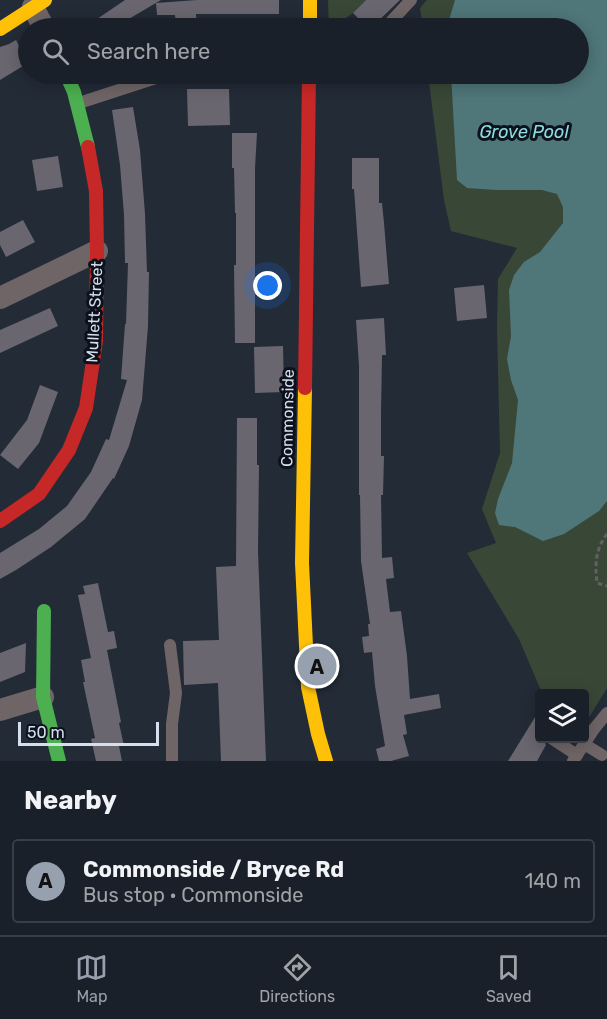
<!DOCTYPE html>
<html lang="en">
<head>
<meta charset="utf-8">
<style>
	:root { --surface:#1a2029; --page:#272d35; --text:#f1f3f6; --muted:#9fa3a8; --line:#383e46; --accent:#97a0ae }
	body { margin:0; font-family:Rubik,sans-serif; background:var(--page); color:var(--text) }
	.controls { position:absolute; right:18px; bottom:18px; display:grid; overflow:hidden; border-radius:6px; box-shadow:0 3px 15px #0003 }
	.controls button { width:54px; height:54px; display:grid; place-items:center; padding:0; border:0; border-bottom:2px solid var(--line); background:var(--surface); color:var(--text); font:30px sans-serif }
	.scale { position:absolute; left:18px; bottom:15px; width:141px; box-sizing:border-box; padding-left:6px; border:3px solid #d6dfee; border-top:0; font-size:16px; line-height:21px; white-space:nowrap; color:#d6dfee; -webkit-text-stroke:4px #0c121c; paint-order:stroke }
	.you { position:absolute; left:268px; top:286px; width:21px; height:21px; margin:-15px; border:4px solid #fff; border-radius:50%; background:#1a73e8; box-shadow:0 0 0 9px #1a73e833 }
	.badge { display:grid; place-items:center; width:39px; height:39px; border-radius:50%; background:var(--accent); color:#111; font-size:20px; font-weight:700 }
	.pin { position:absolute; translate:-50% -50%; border:3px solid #fff; box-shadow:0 2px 6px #0006 }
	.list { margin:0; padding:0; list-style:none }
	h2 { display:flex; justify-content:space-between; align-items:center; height:78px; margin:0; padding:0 24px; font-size:26px }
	h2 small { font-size:20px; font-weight:400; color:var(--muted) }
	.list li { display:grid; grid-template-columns:39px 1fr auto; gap:18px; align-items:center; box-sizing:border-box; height:84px; margin:0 12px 12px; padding:0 12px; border:2px solid var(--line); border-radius:6px }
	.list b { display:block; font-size:22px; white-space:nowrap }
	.list p { margin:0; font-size:20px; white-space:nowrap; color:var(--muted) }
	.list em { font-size:20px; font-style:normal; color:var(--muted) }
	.icon { flex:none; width:33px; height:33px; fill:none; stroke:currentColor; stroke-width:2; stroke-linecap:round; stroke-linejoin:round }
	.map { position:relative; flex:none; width:607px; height:761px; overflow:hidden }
	.search { position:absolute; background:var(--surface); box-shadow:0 3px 15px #0003; left:18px; right:18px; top:18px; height:66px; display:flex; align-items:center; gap:15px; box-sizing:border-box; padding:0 21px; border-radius:33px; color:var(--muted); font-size:22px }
	.sheet { height:174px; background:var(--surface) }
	nav { display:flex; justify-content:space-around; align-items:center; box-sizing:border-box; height:84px; border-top:2px solid var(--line); background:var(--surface); font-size:16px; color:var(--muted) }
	nav a { display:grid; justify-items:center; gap:3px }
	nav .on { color:var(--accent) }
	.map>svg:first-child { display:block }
</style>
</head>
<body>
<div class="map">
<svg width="607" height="761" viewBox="0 0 607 761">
	<rect width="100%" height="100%" fill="#232b37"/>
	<!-- green -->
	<g fill="#394836">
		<path d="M328,0h38l-13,13 -22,15h-2z"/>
		<path d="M427,0h180v688l-22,36 -1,-30 -42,-1 -23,-54 -52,-86 29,-10 -14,-34 18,-56 -3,-126 1,-48 19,-31 -66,-17 -7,-31 -16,-126h150v-46h-155l-3,-20z"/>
	</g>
	<!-- water -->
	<path fill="#4f7679" d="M455,0h152v501l-8,10 -35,23 -21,7 -28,-14 -16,-2 -4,-12 3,-14 14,-36 6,-63 -7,-20 -4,-21 4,-23 -2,-46 5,-15 10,-13 16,-10 23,-29v-16l-6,-13 -15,-4h-46l-29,-2 -10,-8 -6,-106h127v-46h-130l1,-8z"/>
	<!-- building -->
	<g fill="#69666f">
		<path d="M125,0h36l-34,20 6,8h-30l-6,-9z"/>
		<path d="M197,0h82v14h-83l1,14h-21l-1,-13h-18l-1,-12z"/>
		<path d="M366,0h34l-29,28h-3l-15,-15z"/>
		<path d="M16,40l12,23 -28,17v-33l9,-3z"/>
		<path d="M187,89h42l1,36 -42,1z"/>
		<path d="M133,107l7,43 5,64 2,58h2l-1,54 -6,74 -13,46 -15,33 -1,-1 -28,41 -34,28 -35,23 -16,9v-26l39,-24 28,-23 24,-34 15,-33 3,1 18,-60 -6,-1 4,-55h1l2,-61h-3l-1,-48 -4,-50 -8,-55z"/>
		<path d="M232,133h25l-2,35v175h-20l-1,-78h2v-52h-1l-1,-45h-2z"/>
		<path d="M58,156l5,31 -26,4 -5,-31z"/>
		<path d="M352,158h27v45h3l2,20 5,61 -28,3 -7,-98h-2z"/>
		<path d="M23,220l12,22 -29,15 -6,-12v-13z"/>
		<path d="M484,285l3,33 -30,3 -3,-33z"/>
		<path d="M50,308l8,18 -58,27v-23z"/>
		<path d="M384,318l2,37h-4l-1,58v43h3l-1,39h-2l1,63 10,-1 2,21 -8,1 4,33 11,-1 6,45 3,43 29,-5 2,14 -37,7 3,19 -4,1 6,21 -18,5h-12l-3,-12 9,-3 -10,-60 -3,-34 -8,1 -2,-16 7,-1 -1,-12h2l-9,-63 -1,-66h-1v-129l-3,-46z"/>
		<path d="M283,346l1,46 -29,1 -1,-46z"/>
		<path d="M40,385l18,7 -19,51 -21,26 -18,-14 27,-35z"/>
		<path d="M237,418h20v47h2l-1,87 8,209h-45l-3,-78 -34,2 -1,-44 36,-1 -3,-73 20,-1z"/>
		<path d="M98,583l10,49 6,-1 3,17 -10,2 14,72 -2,1 5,23h-5l3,15h-26l-5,-22 4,-1 -12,-56h2l-4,-22 10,-2 -13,-63 7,-1 -2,-8z"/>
		<path d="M26,643l-1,29 -25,10v-29z"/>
		<path d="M540,709v29h3l3,7 -9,16h-29z"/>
	</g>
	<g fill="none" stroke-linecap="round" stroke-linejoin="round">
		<!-- path -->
		<path stroke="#636064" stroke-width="3" stroke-dasharray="4.5 3" stroke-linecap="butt" d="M607,534c-12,16 -12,30 -10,49l10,3"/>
		<!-- lane -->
		<g stroke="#6f6567" stroke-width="12">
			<path d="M385,28l26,-28"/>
			<path d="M310,77l47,1 2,-4"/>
			<path d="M79,103l83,-27"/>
			<path d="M170,645l6,48 -4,31v37"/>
			<path d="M551,738l26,17"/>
			<path d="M584,744l18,11"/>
			<path d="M573,761l21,-32 13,-16"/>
		</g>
		<!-- street -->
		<g stroke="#6f6567" stroke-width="22">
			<path d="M33,7l11,21"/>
			<path d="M0,298l97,-47"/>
			<path d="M0,710l43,-13"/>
		</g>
		<!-- fast -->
		<g stroke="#4caf50" stroke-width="14">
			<path d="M66,74l8,18 14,55"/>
			<path d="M44,611l-1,86 16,64"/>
		</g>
		<!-- slow -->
		<g stroke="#ffc107" stroke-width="14">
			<path d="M310,0v28"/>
			<path d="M0,29l45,-29"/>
			<path d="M305,388l-3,175 6,124 10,47 8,27"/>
		</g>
		<!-- jam -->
		<g stroke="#c62828" stroke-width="14">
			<path d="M305,388l4,-314"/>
			<path d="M0,521l39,-27 30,-44 17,-42 10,-67 1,-90 -1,-60 -8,-44"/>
		</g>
	</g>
	<g text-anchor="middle" stroke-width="6" stroke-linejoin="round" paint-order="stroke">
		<!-- street labels -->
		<g font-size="16" fill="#d6dfee" stroke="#0c121c">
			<text transform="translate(94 312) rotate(-87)" y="6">Mullett Street</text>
			<text transform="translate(287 418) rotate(-89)" y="6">Commonside</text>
		</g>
		<!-- water labels -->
		<g font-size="18" font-style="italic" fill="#8edbe1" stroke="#0c121c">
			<text x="524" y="138">Grove Pool</text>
		</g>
	</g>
</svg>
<div class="controls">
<button><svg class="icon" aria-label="layers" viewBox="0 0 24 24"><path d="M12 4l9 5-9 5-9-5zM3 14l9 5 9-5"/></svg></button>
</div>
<div class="scale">50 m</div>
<div class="you"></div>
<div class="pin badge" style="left:317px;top:666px">A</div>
<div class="search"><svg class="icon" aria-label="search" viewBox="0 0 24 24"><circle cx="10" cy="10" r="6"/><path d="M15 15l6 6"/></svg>Search here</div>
</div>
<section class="sheet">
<h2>Nearby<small></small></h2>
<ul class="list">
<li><span class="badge">A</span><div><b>Commonside / Bryce Rd</b><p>Bus stop · Commonside</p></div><em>140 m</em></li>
</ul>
</section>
<nav>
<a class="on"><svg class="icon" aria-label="map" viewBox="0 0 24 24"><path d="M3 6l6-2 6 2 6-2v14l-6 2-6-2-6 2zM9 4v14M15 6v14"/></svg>Map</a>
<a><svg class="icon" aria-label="directions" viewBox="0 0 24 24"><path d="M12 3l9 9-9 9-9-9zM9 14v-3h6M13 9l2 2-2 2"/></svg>Directions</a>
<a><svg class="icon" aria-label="saved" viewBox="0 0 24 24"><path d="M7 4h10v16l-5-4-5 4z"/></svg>Saved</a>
</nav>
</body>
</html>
